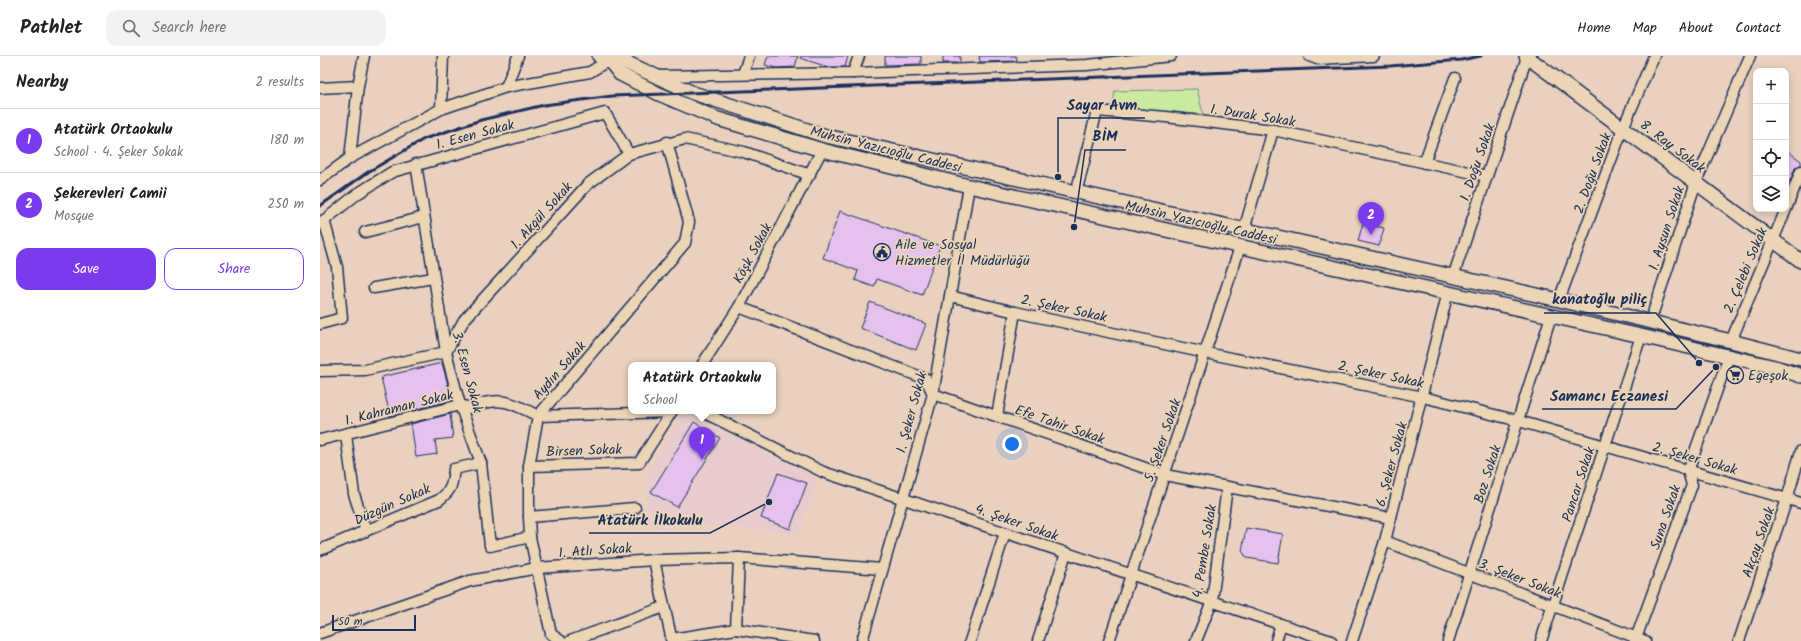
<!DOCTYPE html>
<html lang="en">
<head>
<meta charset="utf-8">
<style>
	:root { --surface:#fff; --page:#f2f2f2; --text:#222; --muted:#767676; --line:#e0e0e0; --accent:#7c3aed }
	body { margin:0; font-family:Kalam,sans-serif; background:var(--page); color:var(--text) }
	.controls { position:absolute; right:12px; top:12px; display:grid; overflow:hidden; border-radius:8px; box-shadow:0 2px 10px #0003 }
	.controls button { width:36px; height:36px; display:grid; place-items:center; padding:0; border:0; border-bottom:1px solid var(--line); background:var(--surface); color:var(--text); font:20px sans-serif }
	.scale { position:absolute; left:12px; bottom:10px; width:84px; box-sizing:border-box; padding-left:4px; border:2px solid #1b2f5e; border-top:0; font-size:11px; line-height:14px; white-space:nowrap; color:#1b2f5e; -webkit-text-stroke:3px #ebd5b4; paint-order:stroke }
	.you { position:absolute; left:692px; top:388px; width:14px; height:14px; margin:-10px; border:3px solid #fff; border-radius:50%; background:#1a73e8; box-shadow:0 0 0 6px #1a73e833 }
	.badge { display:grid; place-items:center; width:26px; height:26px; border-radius:50%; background:var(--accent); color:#fff; font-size:13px; font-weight:700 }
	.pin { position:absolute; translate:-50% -33px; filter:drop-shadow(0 1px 2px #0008) }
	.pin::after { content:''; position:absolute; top:21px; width:14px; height:12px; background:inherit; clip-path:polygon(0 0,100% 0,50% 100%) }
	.popup { position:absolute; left:308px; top:306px; width:148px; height:52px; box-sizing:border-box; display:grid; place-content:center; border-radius:8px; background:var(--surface); filter:drop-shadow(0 1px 3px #0005); font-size:13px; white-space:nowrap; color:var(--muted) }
	.popup b { font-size:15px; color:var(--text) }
	.popup::after { content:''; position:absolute; left:50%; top:100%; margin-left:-8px; border:8px solid transparent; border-top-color:var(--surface) }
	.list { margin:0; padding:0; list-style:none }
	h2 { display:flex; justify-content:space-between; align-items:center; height:52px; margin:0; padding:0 16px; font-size:17px }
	h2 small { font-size:13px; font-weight:400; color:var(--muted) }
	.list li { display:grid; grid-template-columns:26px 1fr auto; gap:12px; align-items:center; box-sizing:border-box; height:64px; padding:0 16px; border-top:1px solid var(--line) }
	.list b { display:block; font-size:15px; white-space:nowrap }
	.list p { margin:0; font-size:13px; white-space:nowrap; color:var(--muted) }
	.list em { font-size:13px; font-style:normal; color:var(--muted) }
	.actions { display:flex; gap:8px; padding:12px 16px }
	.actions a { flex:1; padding:9px 0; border:1px solid var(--accent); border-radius:12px; text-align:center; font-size:14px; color:var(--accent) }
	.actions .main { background:var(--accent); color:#fff }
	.icon { flex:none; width:22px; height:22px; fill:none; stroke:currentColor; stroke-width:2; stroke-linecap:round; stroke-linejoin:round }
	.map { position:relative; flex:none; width:1481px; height:585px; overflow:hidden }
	header { display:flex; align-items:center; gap:24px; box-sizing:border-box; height:56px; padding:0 20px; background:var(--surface); border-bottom:1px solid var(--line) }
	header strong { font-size:19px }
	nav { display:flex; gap:22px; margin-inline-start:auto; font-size:14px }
	.search { width:280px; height:36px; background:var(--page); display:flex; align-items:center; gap:10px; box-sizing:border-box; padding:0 14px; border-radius:12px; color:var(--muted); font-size:15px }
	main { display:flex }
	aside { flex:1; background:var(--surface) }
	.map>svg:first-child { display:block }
</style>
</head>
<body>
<header>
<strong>Pathlet</strong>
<div class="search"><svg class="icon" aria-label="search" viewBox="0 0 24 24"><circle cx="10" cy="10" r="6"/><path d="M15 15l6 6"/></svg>Search here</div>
<nav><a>Home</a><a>Map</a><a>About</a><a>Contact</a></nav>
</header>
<main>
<aside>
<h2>Nearby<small>2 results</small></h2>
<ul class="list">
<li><span class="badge">1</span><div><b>Atatürk Ortaokulu</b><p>School · 4. Şeker Sokak</p></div><em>180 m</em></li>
<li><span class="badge">2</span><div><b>Şekerevleri Camii</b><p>Mosque</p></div><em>250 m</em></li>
</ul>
<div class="actions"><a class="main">Save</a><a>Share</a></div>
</aside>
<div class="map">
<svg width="1481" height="585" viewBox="0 0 1481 585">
	<rect width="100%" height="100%" fill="#ead1bf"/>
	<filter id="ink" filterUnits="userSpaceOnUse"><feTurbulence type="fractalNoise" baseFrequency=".025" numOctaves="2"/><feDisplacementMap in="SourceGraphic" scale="8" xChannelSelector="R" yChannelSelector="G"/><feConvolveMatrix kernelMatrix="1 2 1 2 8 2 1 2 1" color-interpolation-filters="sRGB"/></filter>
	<g filter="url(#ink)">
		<!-- built -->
		<path fill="#e8cccd" d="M363,355l135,67 -19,56 -84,-8 -67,2 -1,-57z"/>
		<!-- green -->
		<path fill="#caeaa2" stroke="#728c80" d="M877,33l6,25 -91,-4 3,-19z"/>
		<!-- building -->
		<g fill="#e5c2ed" stroke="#1b2f5e">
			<path d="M448,0h30l-3,11 -18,1 -12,-3z"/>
			<path d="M481,0h47l-3,11h-17l-28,-9z"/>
			<path d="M565,0h36v8l-36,1z"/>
			<rect x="623" y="0" width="17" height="7"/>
			<path d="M659,0h37l1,5 -37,1z"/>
			<path d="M1466,94l15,11v4l-6,3 -4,11 -5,6z"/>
			<path d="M520,155l100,35 -18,49 -45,-16 -3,8 -19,-7 3,-9 -35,-13z"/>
			<path d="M1043,167l21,5 -5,18 -21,-5z"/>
			<path d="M550,246l56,22 -10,26 -56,-22z"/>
			<path d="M122,307l10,37 -62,16 -9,-39z"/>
			<path d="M130,358l3,24 -18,2 2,14 -21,3 -5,-33z"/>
			<path d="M374,366l26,16 -43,69 -26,-15z"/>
			<path d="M458,417l29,10 -17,46 -29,-11z"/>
			<path d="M926,472l37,6 -5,29 -31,-5 -5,-7z"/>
		</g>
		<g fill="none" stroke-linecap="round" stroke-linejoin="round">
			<!-- minor casing -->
			<g stroke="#1b2f5e" stroke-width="13">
				<g id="minor">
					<path d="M989,0l8,3 57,-3"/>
					<path d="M533,17l6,-17"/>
					<path d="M423,18l6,-18"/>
					<path d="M338,20l195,-3 234,-8 84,-9"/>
					<path d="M186,31l12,-31"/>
					<path d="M0,32l38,-2"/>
					<path d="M121,53l2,-53"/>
					<path d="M30,102l8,-72 6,-30"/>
					<path d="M1104,107l31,-85"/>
					<path d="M96,108l30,188 14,53 21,58 9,83 40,-9"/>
					<path d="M0,124l30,-22 91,-49 65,-22 84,-15 19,-12"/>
					<path d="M756,137l21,-82 69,6 107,13 214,46"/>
					<path d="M1466,153l15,-38"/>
					<path d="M0,168l37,-30 35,-22 213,-59 24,41"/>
					<path d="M924,174l29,-100"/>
					<path d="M45,176l59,-15"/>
					<path d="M1133,221l74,-220"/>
					<path d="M54,232l59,-10"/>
					<path d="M630,240l65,16 191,41 217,44 96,24 282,82"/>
					<path d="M1239,244l64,-172 31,-72"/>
					<path d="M419,251l187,72 7,15 232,81 226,43"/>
					<path d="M1330,266l46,-140 54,-126"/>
					<path d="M0,268l22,-6 -5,-51 -13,-47"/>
					<path d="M1411,285l55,-132"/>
					<path d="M382,309l37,-58 83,-157"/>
					<path d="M0,315l45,-1 81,-18 18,-32 124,-136 41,-30 56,-15 59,13 66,23"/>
					<path d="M381,355l122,61 508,169"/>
					<path d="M677,360l18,-104"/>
					<path d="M26,379l8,59 12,37"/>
					<path d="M0,384l140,-35 10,3c29,-13 41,-6 68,8l133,-4"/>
					<path d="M209,410l110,-3 33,-52"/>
					<path d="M209,461l106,-9"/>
					<path d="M1065,485l260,100"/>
					<path d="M0,494l119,-50c13,-10 13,-15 15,-31l27,-6"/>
					<path d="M334,504l18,81"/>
					<path d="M416,573l3,-71"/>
					<path d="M0,577l150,-52 67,-13 117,-8 85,-2 143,11"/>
					<path d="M351,583l65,-10 78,12"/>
					<path d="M241,585l-10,-7 -21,-97 -1,-20v-51l9,-50 147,-173 4,-21 -22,-80"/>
					<path d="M250,585l94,-34"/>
					<path d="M542,585l71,-247 36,-208"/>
					<path d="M650,585l35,-108"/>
					<path d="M718,585l28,-88"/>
					<path d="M789,585l131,-394"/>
					<path d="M876,585l16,-40 15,-114"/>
					<path d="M956,585l5,-17"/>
					<path d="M1032,585l33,-100 63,-249"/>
					<path d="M1128,585l103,-325"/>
					<path d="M1221,585l100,-305"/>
					<path d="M1315,585l57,-156 -4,-14 41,-115"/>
					<path d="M1419,585l48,-142 14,-48"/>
				</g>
			</g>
			<!-- tertiary casing -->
			<g stroke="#1b2f5e" stroke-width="16">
				<g id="tertiary">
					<path d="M279,0l10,4 16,2 68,31 133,43 733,164 172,41 70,18"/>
					<path d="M1206,0l275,205"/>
					<path d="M289,4l11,14 39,20 59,25 104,31 147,36 672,150 134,31 26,9"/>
				</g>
			</g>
			<!-- minor -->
			<use href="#minor" stroke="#ebd5b4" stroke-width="10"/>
			<!-- tertiary -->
			<use href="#tertiary" stroke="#ebd5b4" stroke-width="13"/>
			<!-- rail -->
			<path stroke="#1b2f5e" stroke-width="3" d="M0,150l48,-34 56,-33 57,-19 63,-15 68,-9 778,-30 71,-6 20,-4"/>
		</g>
	</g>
	<!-- icons -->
	<defs>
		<g id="civic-ring" transform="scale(0.9)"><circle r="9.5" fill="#ebd5b4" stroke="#1b2f5e" stroke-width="1.5"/><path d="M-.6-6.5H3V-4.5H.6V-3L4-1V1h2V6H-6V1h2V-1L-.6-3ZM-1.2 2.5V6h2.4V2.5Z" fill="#1b2f5e"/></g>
		<g id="supermarket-ring" transform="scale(0.9)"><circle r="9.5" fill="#ebd5b4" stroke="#1b2f5e" stroke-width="1.5"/><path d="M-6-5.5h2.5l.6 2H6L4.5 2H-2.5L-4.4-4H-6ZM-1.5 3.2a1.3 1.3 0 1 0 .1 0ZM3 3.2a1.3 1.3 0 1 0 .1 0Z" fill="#1b2f5e"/></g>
	</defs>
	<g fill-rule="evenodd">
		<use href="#civic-ring" x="562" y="196"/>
		<use href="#supermarket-ring" x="1415" y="319"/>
	</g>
	<g text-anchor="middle" stroke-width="3.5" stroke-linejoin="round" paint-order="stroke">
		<!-- street labels -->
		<g font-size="14" fill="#1b2f5e" stroke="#ebd5b4">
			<text transform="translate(933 59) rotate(9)" y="5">1. Durak Sokak</text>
			<text transform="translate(155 78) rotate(-15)" y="5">1. Esen Sokak</text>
			<text transform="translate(1353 90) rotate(37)" y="5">8. Ray Sokak</text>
			<text transform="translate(566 93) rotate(14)" y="5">Muhsin Yazıcıoğlu Caddesi</text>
			<text transform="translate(1157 106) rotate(-71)" y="5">1. Doğu Sokak</text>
			<text transform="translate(1272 117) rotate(-70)" y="5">2. Doğu Sokak</text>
			<text transform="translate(221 159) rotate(-48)" y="5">1. Akgül Sokak</text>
			<text transform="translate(881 166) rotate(13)" y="5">Muhsin Yazıcıoğlu Caddesi</text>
			<text transform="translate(1346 172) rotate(-72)" y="5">1. Aysun Sokak</text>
			<text transform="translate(432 197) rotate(-62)" y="5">Köşk Sokak</text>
			<text transform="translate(1425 214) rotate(-67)" y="5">2. Çelebi Sokak</text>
			<text transform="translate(744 252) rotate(12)" y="5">2. Şeker Sokak</text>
			<text transform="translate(239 314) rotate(-49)" y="5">Aydın Sokak</text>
			<text transform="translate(148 316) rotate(75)" y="5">3. Esen Sokak</text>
			<text transform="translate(1061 318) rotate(12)" y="5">2. Şeker Sokak</text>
			<text transform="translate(79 351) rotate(-14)" y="5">1. Kahraman Sokak</text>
			<text transform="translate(591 356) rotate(-75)" y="5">1. Şeker Sokak</text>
			<text transform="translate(740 368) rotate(19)" y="5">Efe Tahir Sokak</text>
			<text transform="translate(842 384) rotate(-71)" y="5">5. Şeker Sokak</text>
			<text transform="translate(264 394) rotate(-2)" y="5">Birsen Sokak</text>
			<text transform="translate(1375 402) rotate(16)" y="5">2. Şeker Sokak</text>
			<text transform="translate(1071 408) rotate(-75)" y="5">6. Şeker Sokak</text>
			<text transform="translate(1167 418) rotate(-72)" y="5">Boz Sokak</text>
			<text transform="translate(1258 428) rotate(-72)" y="5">Pancar Sokak</text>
			<text transform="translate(72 448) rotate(-24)" y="5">Düzgün Sokak</text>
			<text transform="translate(1345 461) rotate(-71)" y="5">Suna Sokak</text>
			<text transform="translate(697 466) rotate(19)" y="5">4. Şeker Sokak</text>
			<text transform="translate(1438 486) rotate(-71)" y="5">Akçay Sokak</text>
			<text transform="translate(275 494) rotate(-4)" y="5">1. Atlı Sokak</text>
			<text transform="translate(884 495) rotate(-81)" y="5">4. Pembe Sokak</text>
			<text transform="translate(1200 522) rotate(21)" y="5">3. Şeker Sokak</text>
		</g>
		<!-- poi labels -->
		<g font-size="14" fill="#1b2f5e" stroke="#ebd5b4" text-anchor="start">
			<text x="575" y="193">Aile ve Sosyal<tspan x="575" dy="16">Hizmetler İl Müdürlüğü</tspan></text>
			<text x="1428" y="324">Egeşok</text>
		</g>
	</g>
	<!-- callouts -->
	<path fill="none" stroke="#1b2f5e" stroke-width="1.5" d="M738 121L738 62H825M754 171L765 94H806M1379 307L1336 257H1224M1396 311L1356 353H1222M449 446L390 477H269"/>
	<g fill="#1b2f5e" stroke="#ebd5b4" stroke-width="1.5">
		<circle cx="738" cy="121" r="4"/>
		<circle cx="754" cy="171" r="4"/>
		<circle cx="1379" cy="307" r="4"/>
		<circle cx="1396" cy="311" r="4"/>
		<circle cx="449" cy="446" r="4"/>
	</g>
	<g font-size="15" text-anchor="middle" font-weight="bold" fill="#1b2f5e" stroke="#ebd5b4" stroke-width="3.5" stroke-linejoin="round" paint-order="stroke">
		<text x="782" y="54">Sayar Avm</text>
		<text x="785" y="85">BİM</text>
		<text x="1280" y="248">kanatoğlu piliç</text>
		<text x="1289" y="345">Samancı Eczanesi</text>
		<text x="330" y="469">Atatürk İlkokulu</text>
	</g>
</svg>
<div class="controls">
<button>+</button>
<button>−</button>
<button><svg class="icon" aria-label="locate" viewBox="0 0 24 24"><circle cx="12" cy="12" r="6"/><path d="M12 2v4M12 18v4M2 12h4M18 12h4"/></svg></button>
<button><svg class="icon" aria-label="layers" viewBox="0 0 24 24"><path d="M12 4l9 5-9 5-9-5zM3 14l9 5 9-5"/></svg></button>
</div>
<div class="scale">50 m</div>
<div class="you"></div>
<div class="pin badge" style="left:382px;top:404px">1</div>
<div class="popup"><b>Atatürk Ortaokulu</b>School</div>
<div class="pin badge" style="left:1051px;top:179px">2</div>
</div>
</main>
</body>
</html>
